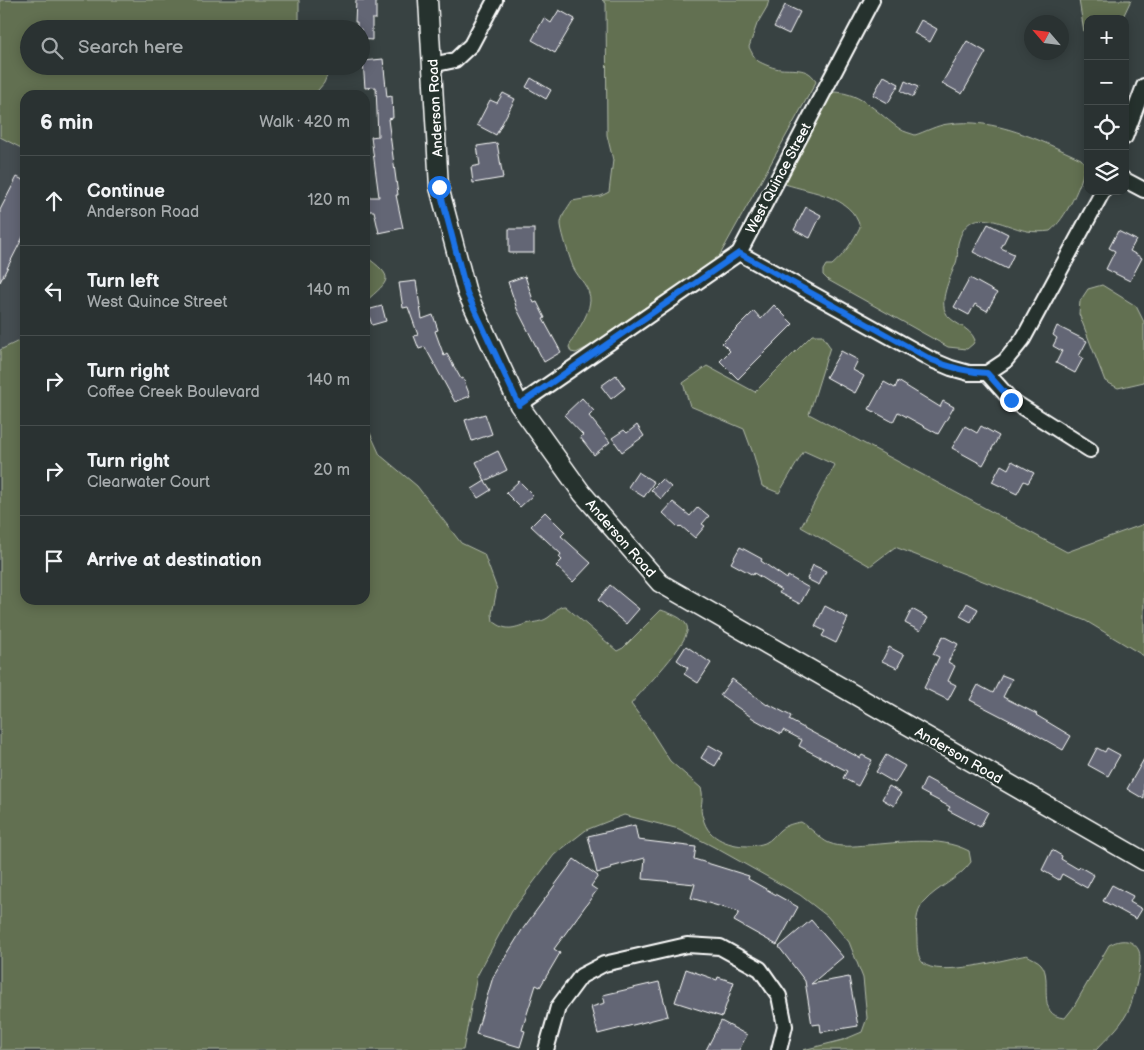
<!DOCTYPE html>
<html lang="en">
<head>
<meta charset="utf-8">
<style>
	:root { --surface:#2a3232; --page:#323a3a; --text:#f1f3f6; --muted:#a5aaac; --line:#464d4d }
	body { margin:0; font-family:"Balsamiq Sans",sans-serif; background:var(--page); color:var(--text) }
	.controls { position:absolute; right:15px; top:15px; display:grid; overflow:hidden; border-radius:10px; box-shadow:0 2px 12px #0003 }
	.controls button { width:45px; height:45px; display:grid; place-items:center; padding:0; border:0; border-bottom:1px solid var(--line); background:var(--surface); color:var(--text); font:25px sans-serif }
	.compass { position:absolute; left:1024px; top:15px; width:45px; height:45px; border-radius:50%; background:var(--surface); box-shadow:0 2px 12px #0003; rotate:298deg }
	.stop { position:absolute; width:15px; height:15px; margin:-11px; border:4px solid #1a73e8; border-radius:50%; background:#fff }
	.stop.end { background:#1a73e8; border-color:#fff; box-shadow:0 1px 5px #0008 }
	.list { margin:0; padding:0; list-style:none }
	h2 { display:flex; justify-content:space-between; align-items:center; height:65px; margin:0; padding:0 20px; font-size:21px }
	h2 small { font-size:16px; font-weight:400; color:var(--muted) }
	.list li { display:grid; grid-template-columns:32px 1fr auto; gap:15px; align-items:center; box-sizing:border-box; height:90px; padding:0 20px; border-top:1px solid var(--line) }
	.list b { display:block; font-size:19px; white-space:nowrap }
	.list p { margin:0; font-size:16px; white-space:nowrap; color:var(--muted) }
	.list em { font-size:16px; font-style:normal; color:var(--muted) }
	.icon { flex:none; width:28px; height:28px; fill:none; stroke:currentColor; stroke-width:2; stroke-linecap:round; stroke-linejoin:round }
	.map { position:relative; flex:none; width:1144px; height:1050px; overflow:hidden }
	.search { position:absolute; background:var(--surface); box-shadow:0 2px 12px #0003; left:20px; top:20px; width:350px; height:55px; display:flex; align-items:center; gap:12px; box-sizing:border-box; padding:0 18px; border-radius:28px; color:var(--muted); font-size:19px }
	.panel { position:absolute; background:var(--surface); box-shadow:0 2px 12px #0003; left:20px; top:90px; width:350px; height:515px; border-radius:15px }
	.map>svg:first-child { display:block }
</style>
</head>
<body>
<div class="map">
<svg width="1144" height="1050" viewBox="0 0 1144 1050">
	<rect width="100%" height="100%" fill="#384242"/>
	<filter id="ink" filterUnits="userSpaceOnUse"><feTurbulence type="fractalNoise" baseFrequency=".02" numOctaves="2"/><feDisplacementMap in="SourceGraphic" scale="10" xChannelSelector="R" yChannelSelector="G"/><feConvolveMatrix kernelMatrix="1 2 1 2 8 2 1 2 1" color-interpolation-filters="sRGB"/></filter>
	<g filter="url(#ink)">
		<!-- built -->
		<path fill="#454d51" d="M0,137l25,13v188l-25,12z"/>
		<!-- green -->
		<g fill="#627051" stroke="#b0b8a8">
			<path d="M0,0h299v29h-270v37h302l-7,17 -10,12h-289v55l-25,-13z"/>
			<path d="M602,0h167l-2,7 -10,17 -8,23c2,4 5,11 9,14 5,3 17,8 23,8 13,1 29,-2 35,13l-100,180 -53,33 -73,51 -14,7 -5,-1 -2,-5c6,-15 19,-28 21,-46 1,-13 -12,-23 -17,-34 -3,-8 -11,-33 -12,-42 -1,-7 7,-18 11,-24l29,-5 8,-4 4,-32 -6,-25 -1,-132z"/>
			<path d="M1079,0h52l-9,19h-34v14l-4,-1z"/>
			<path d="M834,92c29,1 44,22 66,37 4,3 10,4 15,6 10,-3 22,-10 33,-11 47,-7 91,16 133,35l4,5c-2,19 -20,56 -35,67 -7,1 -16,1 -23,0 -25,-5 -57,-28 -68,9 -3,8 0,15 -3,23 -5,12 -16,35 -11,48 5,13 25,15 30,29l-2,4 -6,5 -19,-2 -120,-67 -5,-5v-5l3,-5h6c13,-11 21,-24 28,-38 -9,-32 -48,-34 -75,-43v-4l40,-79z"/>
			<path d="M365,256c30,22 26,23 0,46z"/>
			<path d="M1102,285l34,21 8,16v60l-26,6 -13,-7 -26,-67 1,-13 8,-12z"/>
			<path d="M812,335h10l8,12 -21,67 258,138 77,-28v132l-58,-35 -191,-74 -25,19 -69,-39 34,-62 -31,-14 -25,42 -17,-7 -8,-30 -10,-27 -54,-23 -7,-23 24,-17 48,26z"/>
			<path d="M25,338v262h340v-178l15,33 37,31 44,57 23,11 13,35 -5,25 1,7c15,12 21,6 37,2 7,-1 14,-2 19,-6 6,-4 8,-11 16,-11l52,45 6,-3 38,-38c8,3 22,7 26,16 6,14 -46,65 -56,78l20,27 19,30 31,27c4,11 -3,20 2,30 1,5 4,11 7,14 13,14 38,17 55,11 7,-3 10,-9 15,-13 6,-5 14,-7 21,-8 9,5 20,18 28,21 12,5 25,3 38,2 33,-2 71,-10 102,6l2,11c-13,18 -34,25 -47,40 -9,11 -8,23 -7,36 0,8 0,19 6,25 15,15 83,-4 104,-8 4,3 11,5 14,9 13,14 -7,52 24,54l8,-10 36,-63c6,-3 11,-5 18,-4 5,1 10,5 12,10 4,11 -6,53 -13,64 -7,13 -20,24 -30,35h-293l40,-10 19,-8 5,-14 -4,-40 -14,-36 -22,-26 -27,-21 -86,-48 -35,-18 -55,-14 -38,15 -32,25 -42,56 -35,65 -14,74h-463v-700z"/>
		</g>
		<!-- building -->
		<g fill="#636674" stroke="#fff">
			<path d="M356,0h20v19h-4v21l-11,-1v-10h-4v-7h-2z"/>
			<path d="M785,5l15,7 -11,22 -15,-7z"/>
			<path d="M559,10l16,9 -20,34 -23,-13 12,-22 7,5z"/>
			<path d="M921,20l16,9 -7,13 -16,-9z"/>
			<path d="M967,41l19,11 -24,42 -20,-11z"/>
			<path d="M383,59l4,38 5,-1 1,22 -5,1 10,76h-2l7,33 -24,5 -5,-22h-9v-14h14l-8,-60 7,-1 -2,-49 -11,1 -2,-27z"/>
			<path d="M884,76l15,8 -11,19 -15,-8z"/>
			<path d="M531,78l20,12 -5,9 -20,-12z"/>
			<path d="M905,81l13,6 -5,10 -12,-6z"/>
			<path d="M503,93l12,6 -19,36 -19,-10 13,-25 7,3z"/>
			<path d="M497,143l6,35 -30,5 -2,-16 9,-2 -3,-19z"/>
			<path d="M17,177l8,4v52l-25,49v-72z"/>
			<path d="M806,207l15,8 -11,23 -16,-8z"/>
			<path d="M988,224l20,10 -7,14 13,6 -7,15 -34,-17z"/>
			<rect x="509" y="229" width="25" height="24"/>
			<path d="M1118,231l18,9 -6,11 12,7 -12,23 -24,-12 9,-18 -6,-3z"/>
			<path d="M525,276l9,27 3,-1 8,16 -2,1 18,33 -17,10 -27,-53 -9,-27z"/>
			<path d="M970,278l27,15 -10,18 -12,-7 -6,11 -15,-8z"/>
			<path d="M416,281l6,38 11,-4 5,15 -3,1 9,25 3,-2 14,25 2,-1 7,18 -15,6 -30,-55 -6,2 -5,-13 4,-1 -10,-28 -5,1 -4,-25z"/>
			<path d="M774,305l19,19 -55,55 -18,-18 10,-10 -8,-8 32,-32 7,8z"/>
			<path d="M382,306l4,15 -14,4 -5,-15z"/>
			<path d="M1057,326l30,15 -8,15 4,2 -8,15 -19,-10 6,-12 -9,-5 4,-8 -4,-3z"/>
			<path d="M841,351l17,9 -5,10 11,6 -9,17 -29,-16z"/>
			<path d="M616,375l9,13 -14,11 -10,-13z"/>
			<path d="M898,381l42,26 3,-6 11,6 -16,27 -40,-22 -5,10 -24,-13 15,-27 11,6z"/>
			<path d="M582,398l12,13 -5,5 21,26 -16,13 -14,-18 3,-2 -19,-20z"/>
			<path d="M485,414l7,20 -20,7 -7,-21z"/>
			<path d="M637,425l7,11 -22,16 -10,-14 12,-8 3,3z"/>
			<path d="M965,426l12,7 4,-7 18,10 -16,29 -31,-17z"/>
			<path d="M498,451l9,19 -22,11 -9,-19z"/>
			<path d="M1012,461l22,12 -6,10 -4,-2 -7,13 -25,-12 9,-17 7,4z"/>
			<path d="M638,472l16,10 -10,15 -16,-10z"/>
			<path d="M662,479l9,8 -10,12 -10,-9z"/>
			<path d="M485,481l6,9 -13,8 -6,-9z"/>
			<path d="M519,481l14,14 -13,12 -14,-14z"/>
			<path d="M673,502l17,14 8,-9 11,9 -7,8 3,2 -10,12 -14,-12 -2,2 -16,-15z"/>
			<path d="M545,512l20,20 -4,4 30,27 -18,19 -17,-16 6,-6 -3,-3 2,-3 -30,-28z"/>
			<path d="M740,547l22,12 -1,2 26,18 1,-3 21,12 -9,16 -21,-11 2,-3 -27,-17 -1,2 -22,-12z"/>
			<path d="M813,565l13,6 -7,14 -12,-6z"/>
			<path d="M610,585l29,24 -13,15 -28,-24z"/>
			<path d="M967,603l11,6 -7,13 -11,-6z"/>
			<path d="M825,606l23,12 -12,25 -14,-7 3,-5 -10,-5z"/>
			<path d="M912,609l16,9 -8,13 -15,-8z"/>
			<path d="M943,636l15,8 -10,18 7,4 -7,15 8,4 -8,15 -24,-12 15,-31 -6,-3z"/>
			<path d="M686,646l25,17 -13,20 -14,-9 4,-6 -11,-8z"/>
			<path d="M889,647l15,8 -7,13 -15,-7z"/>
			<path d="M1002,675l10,4 -9,18 34,17 -1,1 35,21 -8,14 -35,-20 -58,-30 8,-15 15,8z"/>
			<path d="M732,679l35,26 1,-1 23,12 -2,4 71,38 2,-3 10,5 -14,26 -15,-8 4,-7 -48,-25 3,-6 -19,-10 -2,4 -27,-15 -34,-24z"/>
			<path d="M709,745l14,8 -8,13 -14,-8z"/>
			<path d="M1097,748l8,4 2,-4 13,7 -12,21 -20,-11z"/>
			<path d="M886,755l19,11 -10,17 -19,-11z"/>
			<path d="M1144,759v40l-17,-10z"/>
			<path d="M926,778l62,34 -8,15 -32,-17 2,-3 -30,-16z"/>
			<path d="M889,786l12,7 -7,13 -12,-7z"/>
			<path d="M635,825l3,15 58,7 -2,12 55,17 -1,3 50,28 -21,38 -43,-24 5,-9 -48,-14 4,-14 -52,-5 2,-21 -34,9 1,2 -15,4 -9,-37z"/>
			<path d="M1052,850l10,6 -1,3 17,10 2,-2 14,8 -7,13 -25,-14 -3,6 -17,-10z"/>
			<path d="M574,859l24,17 -7,10 6,4 -43,59 6,4 -20,34 -4,-2 -14,45 3,1 -5,16 -44,-13 17,-57 29,-47z"/>
			<path d="M1112,885l21,11 -3,6 12,7 -6,10 -33,-18z"/>
			<path d="M811,920l32,37 -32,27 38,-7 9,49 -37,6 -1,-8 -8,1 -7,-44 -26,-34z"/>
			<path d="M686,969l31,11 1,-3 16,5 -12,35 -47,-15z"/>
			<path d="M659,982l9,34 -70,18 -7,-27 14,-4 -2,-8z"/>
			<path d="M721,1021l26,14 -8,15h-33z"/>
		</g>
		<g fill="none" stroke-linecap="round" stroke-linejoin="round">
			<!-- minor casing -->
			<g stroke="#fff" stroke-width="18">
				<g id="minor">
					<path d="M432,65l23,-5 16,-15 24,-45"/>
					<path d="M1125,137l19,-51"/>
					<path d="M1125,180l19,10"/>
					<path d="M739,253l193,107 19,8 18,5h18l18,-12 18,-22 80,-148"/>
					<path d="M987,373l24,27 79,50"/>
					<path d="M519,405l220,-152 133,-253"/>
					<path d="M546,1050l12,-43 23,-31 23,-12 83,-19 33,2 40,22 19,27 6,30 -6,24"/>
				</g>
			</g>
			<!-- tertiary casing -->
			<g stroke="#fff" stroke-width="21">
				<path id="tertiary" d="M428,0l11,187 28,106 52,112 63,88 78,90 484,278"/>
			</g>
			<!-- minor -->
			<use href="#minor" stroke="#26332d" stroke-width="14"/>
			<!-- tertiary -->
			<use href="#tertiary" stroke="#26332d" stroke-width="18"/>
		</g>
	</g>
	<g fill="none" stroke-linecap="round" stroke-linejoin="round" filter="url(#ink)">
		<!-- route -->
		<path stroke="#1a73e8" stroke-width="6" d="M439,187l28,106 52,112 220,-152 193,107c19,8 34,12 55,13l24,27"/>
	</g>
	<g text-anchor="middle" stroke-width="5" stroke-linejoin="round" paint-order="stroke">
		<!-- street labels -->
		<g font-size="14" fill="#fff" stroke="#26332d">
			<text transform="translate(435 108) rotate(-93)" y="5">Anderson Road</text>
			<text transform="translate(778 178) rotate(-62)" y="5">West Quince Street</text>
			<text transform="translate(621 538) rotate(49)" y="5">Anderson Road</text>
			<text transform="translate(959 755) rotate(30)" y="5">Anderson Road</text>
		</g>
	</g>
</svg>
<div class="controls">
<button>+</button>
<button>−</button>
<button><svg class="icon" aria-label="locate" viewBox="0 0 24 24"><circle cx="12" cy="12" r="6"/><path d="M12 2v4M12 18v4M2 12h4M18 12h4"/></svg></button>
<button><svg class="icon" aria-label="layers" viewBox="0 0 24 24"><path d="M12 4l9 5-9 5-9-5zM3 14l9 5 9-5"/></svg></button>
</div>
<svg class="compass" viewBox="-18 -18 36 36"><path d="M0-13l5 13h-10z" fill="#e53935"/><path d="M0 13l5-13h-10z" fill="#a5aaac"/></svg>
<div class="stop" style="left:439px;top:187px"></div>
<div class="stop end" style="left:1011px;top:400px"></div>
<div class="search"><svg class="icon" aria-label="search" viewBox="0 0 24 24"><circle cx="10" cy="10" r="6"/><path d="M15 15l6 6"/></svg>Search here</div>
<section class="panel">
<h2>6 min<small>Walk · 420 m</small></h2>
<ul class="list">
<li><svg class="icon" aria-label="ahead" viewBox="0 0 24 24"><path d="M12 20V5M6 11l6-6 6 6"/></svg><div><b>Continue</b><p>Anderson Road</p></div><em>120 m</em></li>
<li><svg class="icon" aria-label="left" viewBox="0 0 24 24"><path d="M17 20v-9H6M10 6l-5 5 5 5"/></svg><div><b>Turn left</b><p>West Quince Street</p></div><em>140 m</em></li>
<li><svg class="icon" aria-label="right" viewBox="0 0 24 24"><path d="M7 20v-9h11M14 6l5 5-5 5"/></svg><div><b>Turn right</b><p>Coffee Creek Boulevard</p></div><em>140 m</em></li>
<li><svg class="icon" aria-label="right" viewBox="0 0 24 24"><path d="M7 20v-9h11M14 6l5 5-5 5"/></svg><div><b>Turn right</b><p>Clearwater Court</p></div><em>20 m</em></li>
<li><svg class="icon" aria-label="arrive" viewBox="0 0 24 24"><path d="M6 21V4h12l-3 4 3 4H6"/></svg><div><b>Arrive at destination</b></div></li>
</ul>
</section>
</div>
</body>
</html>
